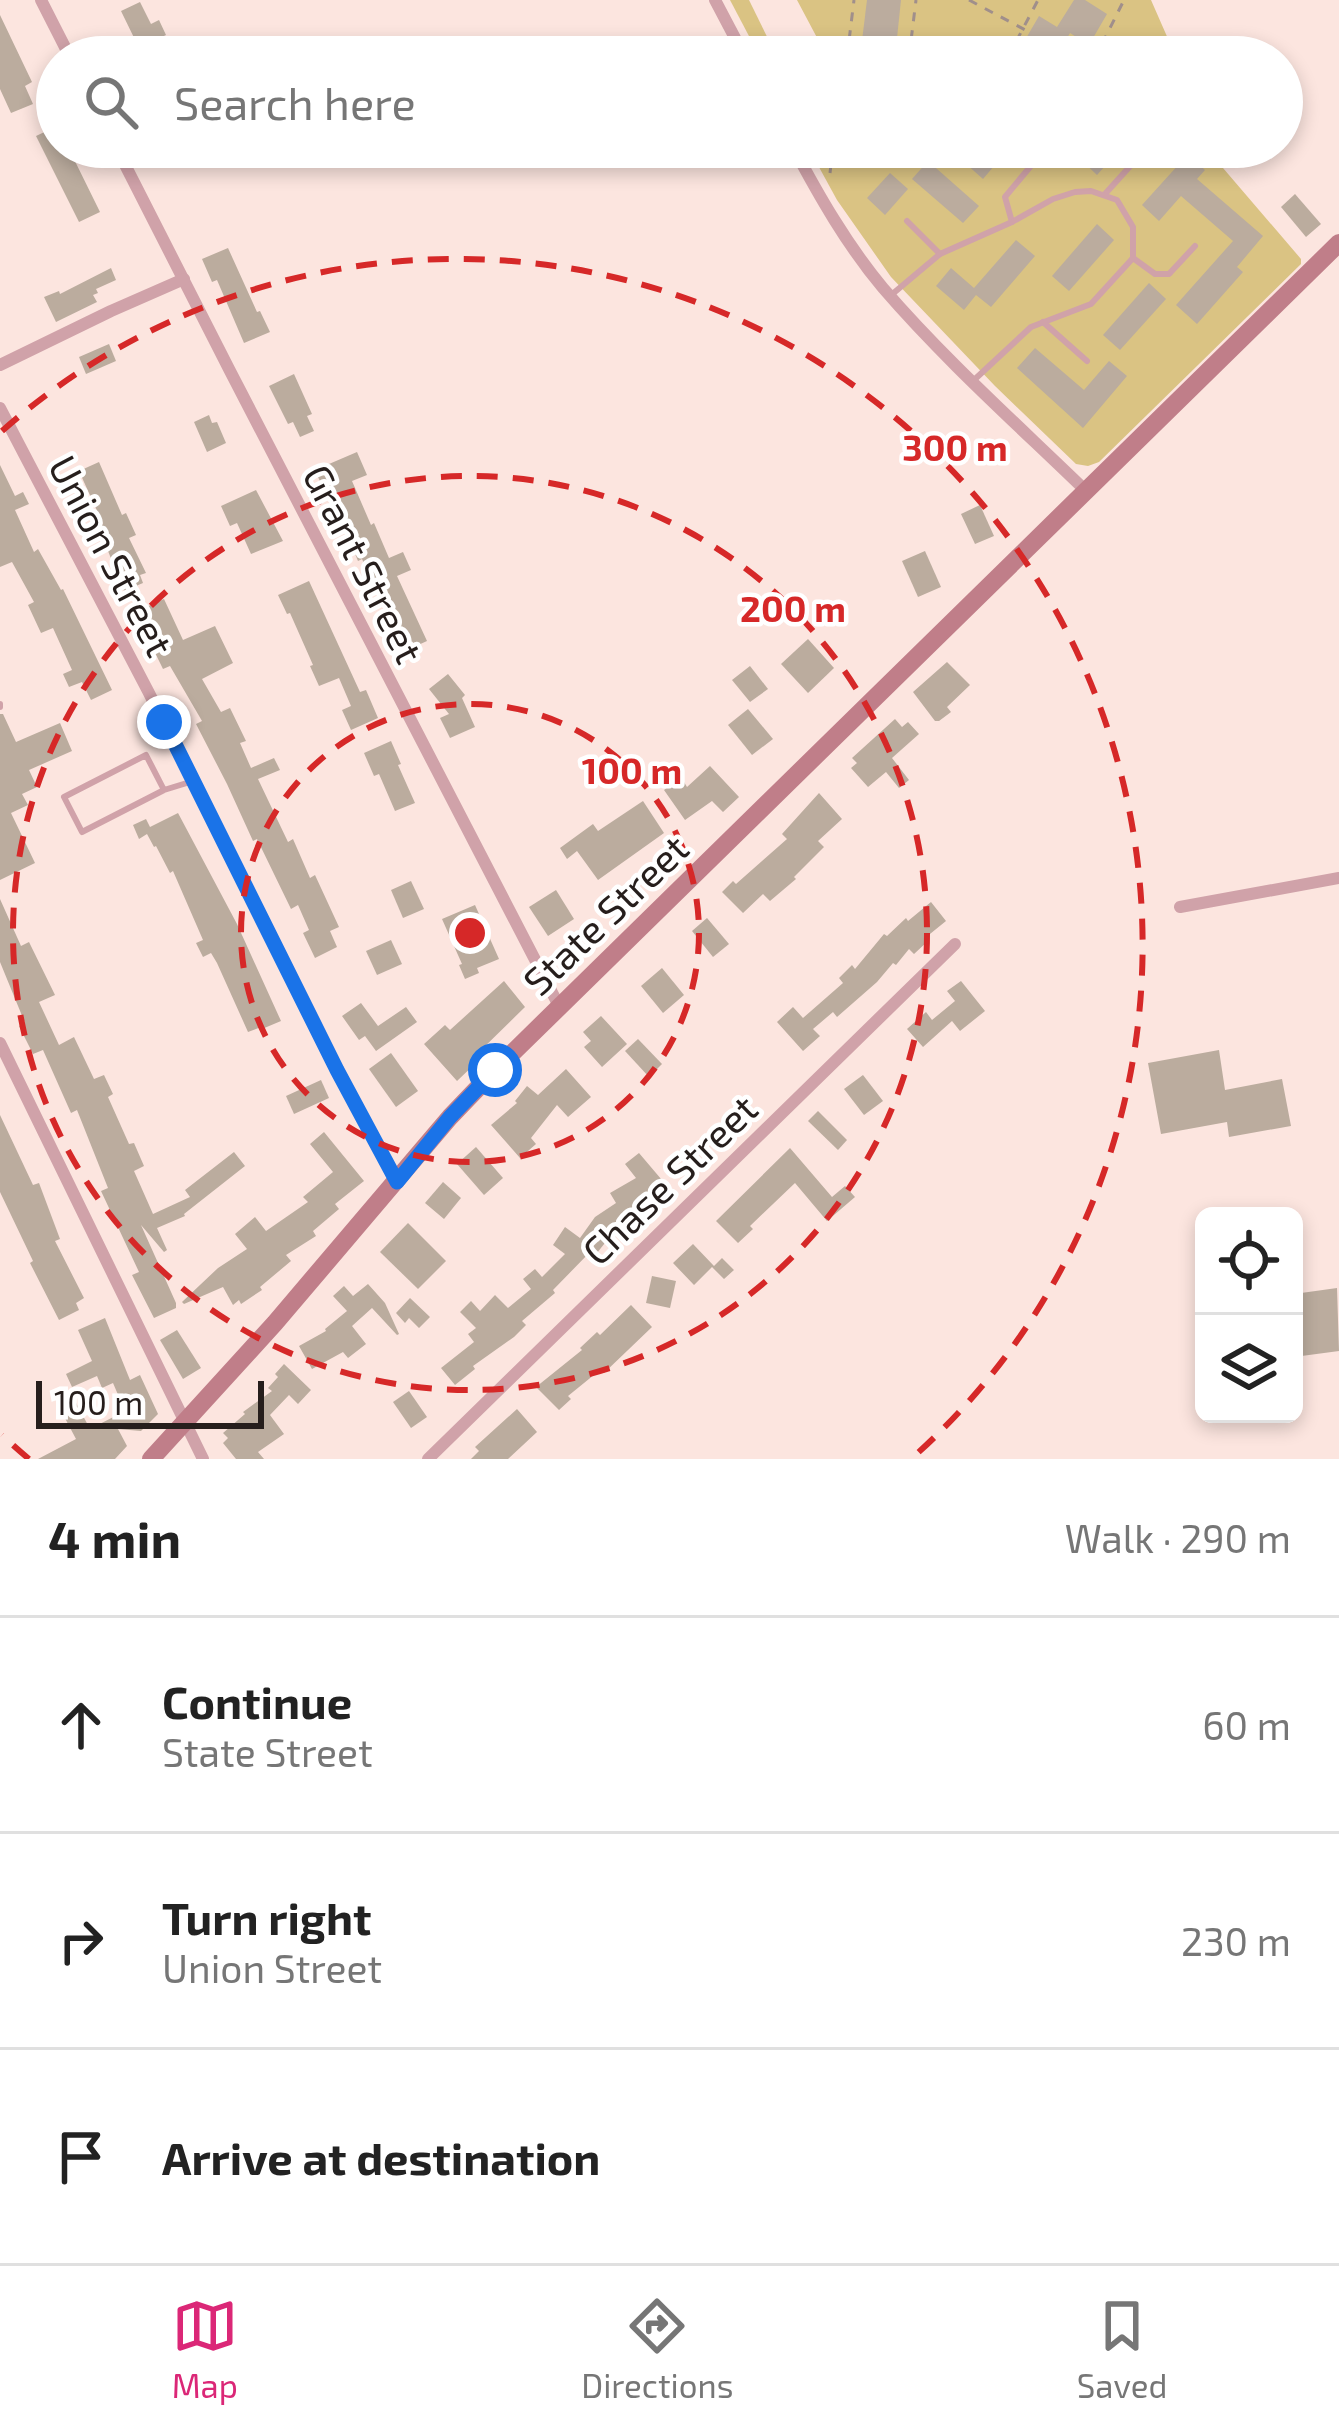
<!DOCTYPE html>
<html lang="en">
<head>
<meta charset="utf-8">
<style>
	:root { --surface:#fff; --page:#f2f2f2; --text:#222; --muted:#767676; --line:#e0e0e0; --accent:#db2777 }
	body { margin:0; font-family:"Exo 2",sans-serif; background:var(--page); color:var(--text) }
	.controls { position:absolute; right:36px; bottom:36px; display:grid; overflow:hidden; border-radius:18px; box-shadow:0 6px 18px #0003 }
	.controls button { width:108px; height:108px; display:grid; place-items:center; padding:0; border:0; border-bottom:3px solid var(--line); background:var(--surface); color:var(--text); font:60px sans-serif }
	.scale { position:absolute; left:36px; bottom:30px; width:228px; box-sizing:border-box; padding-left:12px; border:6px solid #261e1c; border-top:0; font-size:33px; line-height:42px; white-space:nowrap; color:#261e1c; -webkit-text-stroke:9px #fff; paint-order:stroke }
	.stop { position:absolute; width:36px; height:36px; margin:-27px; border:9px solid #1a73e8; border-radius:50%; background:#fff }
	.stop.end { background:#1a73e8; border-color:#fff; box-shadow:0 3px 12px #0008 }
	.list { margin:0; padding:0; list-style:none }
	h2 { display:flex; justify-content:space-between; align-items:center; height:156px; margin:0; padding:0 48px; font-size:51px }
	h2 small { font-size:39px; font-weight:400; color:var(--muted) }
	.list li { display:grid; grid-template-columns:78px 1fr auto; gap:36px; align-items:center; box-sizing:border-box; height:216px; padding:0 48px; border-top:3px solid var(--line) }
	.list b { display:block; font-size:45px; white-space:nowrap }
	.list p { margin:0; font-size:39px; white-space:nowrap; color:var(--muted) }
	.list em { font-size:39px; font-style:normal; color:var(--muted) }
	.icon { flex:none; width:66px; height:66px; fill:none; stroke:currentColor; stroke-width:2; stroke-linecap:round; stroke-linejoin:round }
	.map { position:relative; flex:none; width:1339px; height:1459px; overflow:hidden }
	.search { position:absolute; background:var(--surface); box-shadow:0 6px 18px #0003; left:36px; right:36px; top:36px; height:132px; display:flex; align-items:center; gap:30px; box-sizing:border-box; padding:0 42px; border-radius:66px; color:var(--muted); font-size:45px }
	.sheet { height:804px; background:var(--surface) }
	nav { display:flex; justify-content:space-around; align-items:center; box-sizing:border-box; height:168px; border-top:3px solid var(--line); background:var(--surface); font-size:33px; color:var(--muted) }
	nav a { display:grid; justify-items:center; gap:6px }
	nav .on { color:var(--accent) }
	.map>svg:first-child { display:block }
</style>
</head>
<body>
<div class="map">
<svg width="1339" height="1459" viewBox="0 0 1339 1459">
	<rect width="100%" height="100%" fill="#fce5df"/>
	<!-- green -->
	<g fill="#dac383">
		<path d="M730,0h19l28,57h-17z"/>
		<path d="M797,0h354l25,57h-360l7,-8z"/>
		<path d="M808,147h406l9,21 78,91v5l-202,198 -11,4 -12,-2 -81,-78 -104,-109 -54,-77z"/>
	</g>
	<!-- building -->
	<g fill="#bbac9e">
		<path d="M867,0h34l-6,57h-35z"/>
		<path d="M1074,0h11l22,14 -18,31 -19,-12 -14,24h-4l-27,-17 14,-24 18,11z"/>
		<path d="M140,2l11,22 8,-4 7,15 -27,13 -18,-37z"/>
		<path d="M0,15l32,67 -7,4 8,18 -22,9 -11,-24z"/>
		<path d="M57,126v21h11l32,65 -21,10 -43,-86z"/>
		<path d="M979,147h31l-27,32 -18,-16z"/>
		<path d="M1091,147h31l-25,28 -17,-16z"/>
		<path d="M1163,147h17l25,23 -8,9 66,57 -26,31 6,5 -46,52 -21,-19 57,-64 -52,-45 -22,25 -17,-16 38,-42z"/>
		<path d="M928,161l51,45 -16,17 -51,-44z"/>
		<path d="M890,173l18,16 -23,26 -18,-17z"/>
		<path d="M1295,194l26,30 -15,13 -25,-30z"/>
		<path d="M1097,224l17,16 -45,51 -17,-15z"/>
		<path d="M1016,240l19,16 -44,51 -15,-12 -12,15 -28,-24 15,-18 23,20z"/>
		<path d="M228,248l29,64 3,-1 10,21 -26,11 -27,-63 -5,2 -10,-23z"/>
		<path d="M111,268l5,12 -20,9 2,4 -5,2 4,7 -41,20 -12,-25 15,-6 1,3z"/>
		<path d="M1149,283l17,16 -46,51 -17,-15z"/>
		<path d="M109,344l7,17 -30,13 -7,-17z"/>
		<path d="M1035,348l49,42 25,-29 18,15 -44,52 -66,-60z"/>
		<path d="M294,374l18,40 -5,2 7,15 -14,6 -7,-15 -5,2 -19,-38z"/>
		<path d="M209,415l3,8 5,-1 9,21 -19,9 -13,-30z"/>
		<path d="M357,452l10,23 -15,6 19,44 3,-2 15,35 14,-6 8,18 -14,6 30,65 -22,10 -43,-92 -4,2 -29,-70 -4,2 -10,-23z"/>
		<path d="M99,462l23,53 4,-2 10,22 -7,3 17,35 -6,2 3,8 -19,8 -26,-65 5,-2 -24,-53z"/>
		<path d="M0,465l15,31 8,-4 6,12 -14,6 19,42 4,-3 23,41 2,-1 49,101 -21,10 -9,-18 -13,5 -6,-13 9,-4 -19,-42 -12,5 -13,-28 6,-3 -22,-40 -12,5z"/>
		<path d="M256,490l27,51 -32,13 -14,-31 -7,3 -9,-20z"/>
		<path d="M980,505l14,31 -19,8 -14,-30z"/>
		<path d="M925,551l16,36 -23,10 -16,-36z"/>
		<path d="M309,581l51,111 6,-2 12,28 -27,12 -9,-20 9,-4 -12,-28 -20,8 -9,-20 3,-1 -23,-52 -3,1 -9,-19z"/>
		<path d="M164,599l19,41 32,-14 18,37 -31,16 19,33 9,-4 16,33 -6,2 11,25 23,-10 6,12 -22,9 30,63 5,-3 17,39 5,-3 24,52 -9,4 7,16 -22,11 -12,-25 6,-3 -11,-25 -7,4 -34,-70 -4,2 -26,-57 -31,-60 6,-3 -32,-55 -7,3 -28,-57z"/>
		<path d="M808,639l26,29 -26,25 -27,-29z"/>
		<path d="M947,662l23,23 -23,22 4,5 -12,9h-4l-22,-29z"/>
		<path d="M750,666l18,23 -18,13 -18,-22z"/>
		<path d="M448,674l17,21 -3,3 13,29 -25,11 -10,-20 9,-4 -20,-25z"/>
		<path d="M748,709l25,30 -21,16 -24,-30z"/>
		<path d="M0,714h3l13,28 44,-19 12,28 -43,19 8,17 -15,7 6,11 -17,8 24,50 -35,17z"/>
		<path d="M895,719l7,8 6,-5 11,12 -27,24 17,22 -10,8 -13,-16 -18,15 -17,-19 6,-5 -5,-5z"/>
		<path d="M391,741l10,23 -3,1 17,38 -20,8 -16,-37 -5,2 -10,-23z"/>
		<path d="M710,766l29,31 -16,15 -11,-11 -27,19 -21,-30 17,-13 6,10z"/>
		<path d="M819,793l23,26 -24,22 6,6 -30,30 2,2 -26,22 -7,-7 -20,19 -21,-21 11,-11 3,3 51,-45 -5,-5z"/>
		<path d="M643,801l21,32 -66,47 -21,-29 -10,8 -7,-11 33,-24 5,7z"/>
		<path d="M178,813l59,111 44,97 -19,8 -1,-2 -13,5 -31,-69 -6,-10 -8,4 -7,-14 7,-3 -30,-69 -3,2 -14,-27 -2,1 -7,-13 -8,5 -6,-14 13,-6 4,8z"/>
		<path d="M411,881l13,28 -21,9 -12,-28z"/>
		<path d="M556,890l18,29 -26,17 -19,-29z"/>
		<path d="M0,899l21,47 8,-4 26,53 -16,7 20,43 15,-8 20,42 10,-4 9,19 -5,3 21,47 5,-1 10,23 -10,5 19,43 37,-17 -5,-7 49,-38 11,14 -61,48 1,2 -28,12 10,22 -3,2 -23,-27 35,78v5l-22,10 -22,-43 7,-3 -38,-81 7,-3 -31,-78 -6,3 -28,-63 -10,4 -14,-28 6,-3 -25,-61z"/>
		<path d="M931,902l15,19 -21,17 3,3 -14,13 -5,-5 -13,16 -3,-2 -16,19 -40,35 -4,-5 -20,17 7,7 -17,15 -26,-29 16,-15 10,11 40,-35 -4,-5 13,-13 3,4 29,-35 3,2 19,-18 2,3z"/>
		<path d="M475,905l24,54 -22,9 2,5 -14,6 -6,-14 3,-1 -20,-45z"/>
		<path d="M707,918l22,26 -16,13 -21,-26z"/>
		<path d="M391,940l11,24 -25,11 -11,-24z"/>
		<path d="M662,968l22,27 -21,18 -22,-27z"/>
		<path d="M504,981l21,26 -51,50 4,4 -21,20 -33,-37 21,-19 5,5z"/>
		<path d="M961,981l24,30 -25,20 -8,-10 -29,26 -16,-18 19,-17 6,8 23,-19 -8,-10z"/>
		<path d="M361,1003l17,23 28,-19 11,15 -41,29 -11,-15 -6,4 -17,-24z"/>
		<path d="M601,1016l26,28 -25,23 -18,-20 7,-6 -8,-9z"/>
		<path d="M638,1039l24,25 -13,13 -24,-26z"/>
		<path d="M1219,1050l6,40 57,-11 9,47 -62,11 -2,-15 -66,12 -13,-71z"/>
		<path d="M391,1053l27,38 -22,16 -27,-38z"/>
		<path d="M566,1069l25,28 -23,20 -11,-12 -26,33 5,6 -16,14 -29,-33 26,-22 -2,-2 12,-15 11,9z"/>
		<path d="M863,1075l20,26 -19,14 -20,-26z"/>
		<path d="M321,1080l8,18 -35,16 -8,-18z"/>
		<path d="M818,1111l29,29 -9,10 -30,-29z"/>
		<path d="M0,1115l33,70 6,-2 21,56 -5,2 29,57 -8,5 3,7 -20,10 -29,-57 3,-2 -33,-69z"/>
		<path d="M324,1132l40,49 -29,23 4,5 -26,22 3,5 -30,19 5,6 -31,26 2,3 -21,14 -2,-4 -6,5 -10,-18 -39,17 -2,-2 36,-34 29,-19 -12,-15 20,-17 11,14 42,-29 -5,-5 30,-25 -23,-28z"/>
		<path d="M476,1147l27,31 -19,17 -27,-31z"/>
		<path d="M790,1148l42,49 13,-11 10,11 -28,24 -32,-38 -45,43 3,3 -15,14 -22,-22z"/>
		<path d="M639,1153l28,33 -28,23 2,3 -18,11 2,4 -17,12 -11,14 -5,-3 -39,40 2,3 -33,28 4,4 -12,12 -41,29 2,3 -20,16 -14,-17 33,-26 -6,-8 8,-6 -16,-16 11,-11 9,10 15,-16 13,13 23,-19 -8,-10 12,-10 7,8 23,-23 -12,-9 12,-18 15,11 15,-21 21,-14 -6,-10 26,-15 -11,-14z"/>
		<path d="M443,1182l18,16 -17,21 -19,-16z"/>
		<path d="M408,1223l38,38 -28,28 -38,-37z"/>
		<path d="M693,1244l21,22 8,-8 12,12 -10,9 -12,-12 -18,18 -21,-22z"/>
		<path d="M652,1276l24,5 -6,27 -24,-5z"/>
		<path d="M368,1284l17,19 14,31 -2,1 -25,-27 -20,18 14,18 -18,14 -5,-6 -31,17 -13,-23 27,-15 -1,-2 22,-18 -14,-15 11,-10 9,10z"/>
		<path d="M1337,1288l2,63 -45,6v-63z"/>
		<path d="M410,1298l20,19 -11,11 -10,-10 -4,5 -9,-10z"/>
		<path d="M631,1305l21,22 -48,46 -4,-3 -32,26 3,3 -12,11 -23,-23 46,-37 -2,-2 17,-16 3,3z"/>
		<path d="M105,1318l25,62 10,-5 18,39 -17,17 -23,-2 9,17 -12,13h-77l38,-20 -18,-34 15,-8 17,32 35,-18 -12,-28 -11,5 -5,-12 -25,11 -6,-13 26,-13 -14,-31z"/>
		<path d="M177,1330l24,38 -18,11 -23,-39z"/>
		<path d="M284,1364l27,26 -13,14 -9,-9 -19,20 14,19 -26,18 6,7h-28l-13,-16 5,-5 -5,-5 22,-19 -2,-2 29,-21 -4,-3 10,-11 -3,-3z"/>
		<path d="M409,1391l18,26 -16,11 -18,-26z"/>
		<path d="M517,1409l20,23 -29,27h-37l8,-8 -4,-4z"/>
	</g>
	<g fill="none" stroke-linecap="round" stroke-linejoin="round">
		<!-- path -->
		<g stroke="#a08f8b" stroke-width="3" stroke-dasharray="9 9" stroke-linecap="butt">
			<path d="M969,0l60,32"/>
			<path d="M847,57l7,-57"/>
			<path d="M909,57l7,-57"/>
			<path d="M1008,57l30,-57"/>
			<path d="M1090,57l12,-13 22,-44"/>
			<path d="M821,157l59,8 37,-18"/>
			<path d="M830,173l3,-26"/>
		</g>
		<!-- service -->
		<g stroke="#d0a2a9" stroke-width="6">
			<path d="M1105,194l37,-41"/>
			<path d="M907,221l33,33"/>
			<path d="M1012,222l-7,-25 35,-42"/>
			<path d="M1133,258l22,16h14l26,-28"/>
			<path d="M890,296l50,-42 72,-32 41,-23 22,-7 16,-1 26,9 16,27v31l-42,46 -60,23 -57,53"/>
			<path d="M1043,322l44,39"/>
			<path d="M0,704v3"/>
			<path d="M164,790l-18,-35 -82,42 18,35 82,-42 26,-8"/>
		</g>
		<!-- minor -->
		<g stroke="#d0a2a9" stroke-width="12">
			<path d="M41,0l29,57"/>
			<path d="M715,0l30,57"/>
			<path d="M116,147l113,222 330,637"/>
			<path d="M793,147c26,49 54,98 90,141 62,72 135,137 203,203"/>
			<path d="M0,365l111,-54 73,-32"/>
			<path d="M0,408l149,285 170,341 78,148"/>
			<path d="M1180,907l159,-29"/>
			<path d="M0,1043l203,416"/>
			<path d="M428,1459l527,-515"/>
		</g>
		<!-- secondary -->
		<path stroke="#c07e89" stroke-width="18" d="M151,1459l124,-136 175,-206 45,-47 844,-827"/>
	</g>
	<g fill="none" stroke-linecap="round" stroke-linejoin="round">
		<!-- route -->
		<path stroke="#1a73e8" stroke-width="15" d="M164,722l173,348 60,112 53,-65 45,-47"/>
	</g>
	<!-- distance rings -->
	<g fill="none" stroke="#d62828" stroke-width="6" stroke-dasharray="21 15">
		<circle cx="470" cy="933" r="229"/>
		<circle cx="470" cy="933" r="457"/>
		<path d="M29 1459A686 686 0 0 1 2 1435M2 431A686 686 0 1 1 911 1459"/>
	</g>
	<g text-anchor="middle" stroke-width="9" stroke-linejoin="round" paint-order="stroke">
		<!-- street labels -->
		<g font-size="39" fill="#261e1c" stroke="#fff">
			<text transform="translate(111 556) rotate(62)" y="14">Union Street</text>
			<text transform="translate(363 564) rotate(63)" y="14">Grant Street</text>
			<text transform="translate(606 915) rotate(-44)" y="14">State Street</text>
			<text transform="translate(670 1180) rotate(-44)" y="14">Chase Street</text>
		</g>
	</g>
	<circle cx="470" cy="933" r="18" fill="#d62828" stroke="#fff" stroke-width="6"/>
	<g font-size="36" text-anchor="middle" font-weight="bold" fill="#d62828" stroke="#fff" stroke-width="9" stroke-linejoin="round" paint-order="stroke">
		<text x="955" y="461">300 m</text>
		<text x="793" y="622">200 m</text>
		<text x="632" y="784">100 m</text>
	</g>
</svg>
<div class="controls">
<button><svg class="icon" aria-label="locate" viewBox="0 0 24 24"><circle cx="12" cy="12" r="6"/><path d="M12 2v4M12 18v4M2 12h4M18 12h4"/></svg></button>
<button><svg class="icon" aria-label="layers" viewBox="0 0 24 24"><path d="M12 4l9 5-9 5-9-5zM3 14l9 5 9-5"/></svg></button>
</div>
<div class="scale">100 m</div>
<div class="stop" style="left:495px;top:1070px"></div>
<div class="stop end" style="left:164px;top:722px"></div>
<div class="search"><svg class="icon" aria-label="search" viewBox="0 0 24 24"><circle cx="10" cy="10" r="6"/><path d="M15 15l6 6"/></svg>Search here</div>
</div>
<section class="sheet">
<h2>4 min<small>Walk · 290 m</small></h2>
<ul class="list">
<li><svg class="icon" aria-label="ahead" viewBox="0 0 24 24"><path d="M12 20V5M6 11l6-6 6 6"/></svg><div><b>Continue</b><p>State Street</p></div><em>60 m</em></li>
<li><svg class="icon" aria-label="right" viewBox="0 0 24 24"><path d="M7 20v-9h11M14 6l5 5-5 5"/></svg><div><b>Turn right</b><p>Union Street</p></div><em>230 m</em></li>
<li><svg class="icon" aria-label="arrive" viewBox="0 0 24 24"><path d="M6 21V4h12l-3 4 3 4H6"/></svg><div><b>Arrive at destination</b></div></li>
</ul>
</section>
<nav>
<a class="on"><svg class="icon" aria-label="map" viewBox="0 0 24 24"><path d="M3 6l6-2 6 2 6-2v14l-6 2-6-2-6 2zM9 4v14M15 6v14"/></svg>Map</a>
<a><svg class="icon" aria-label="directions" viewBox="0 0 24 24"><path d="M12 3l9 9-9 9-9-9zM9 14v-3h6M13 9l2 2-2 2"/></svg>Directions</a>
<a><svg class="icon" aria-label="saved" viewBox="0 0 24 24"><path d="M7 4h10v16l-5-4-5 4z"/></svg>Saved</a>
</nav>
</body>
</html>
